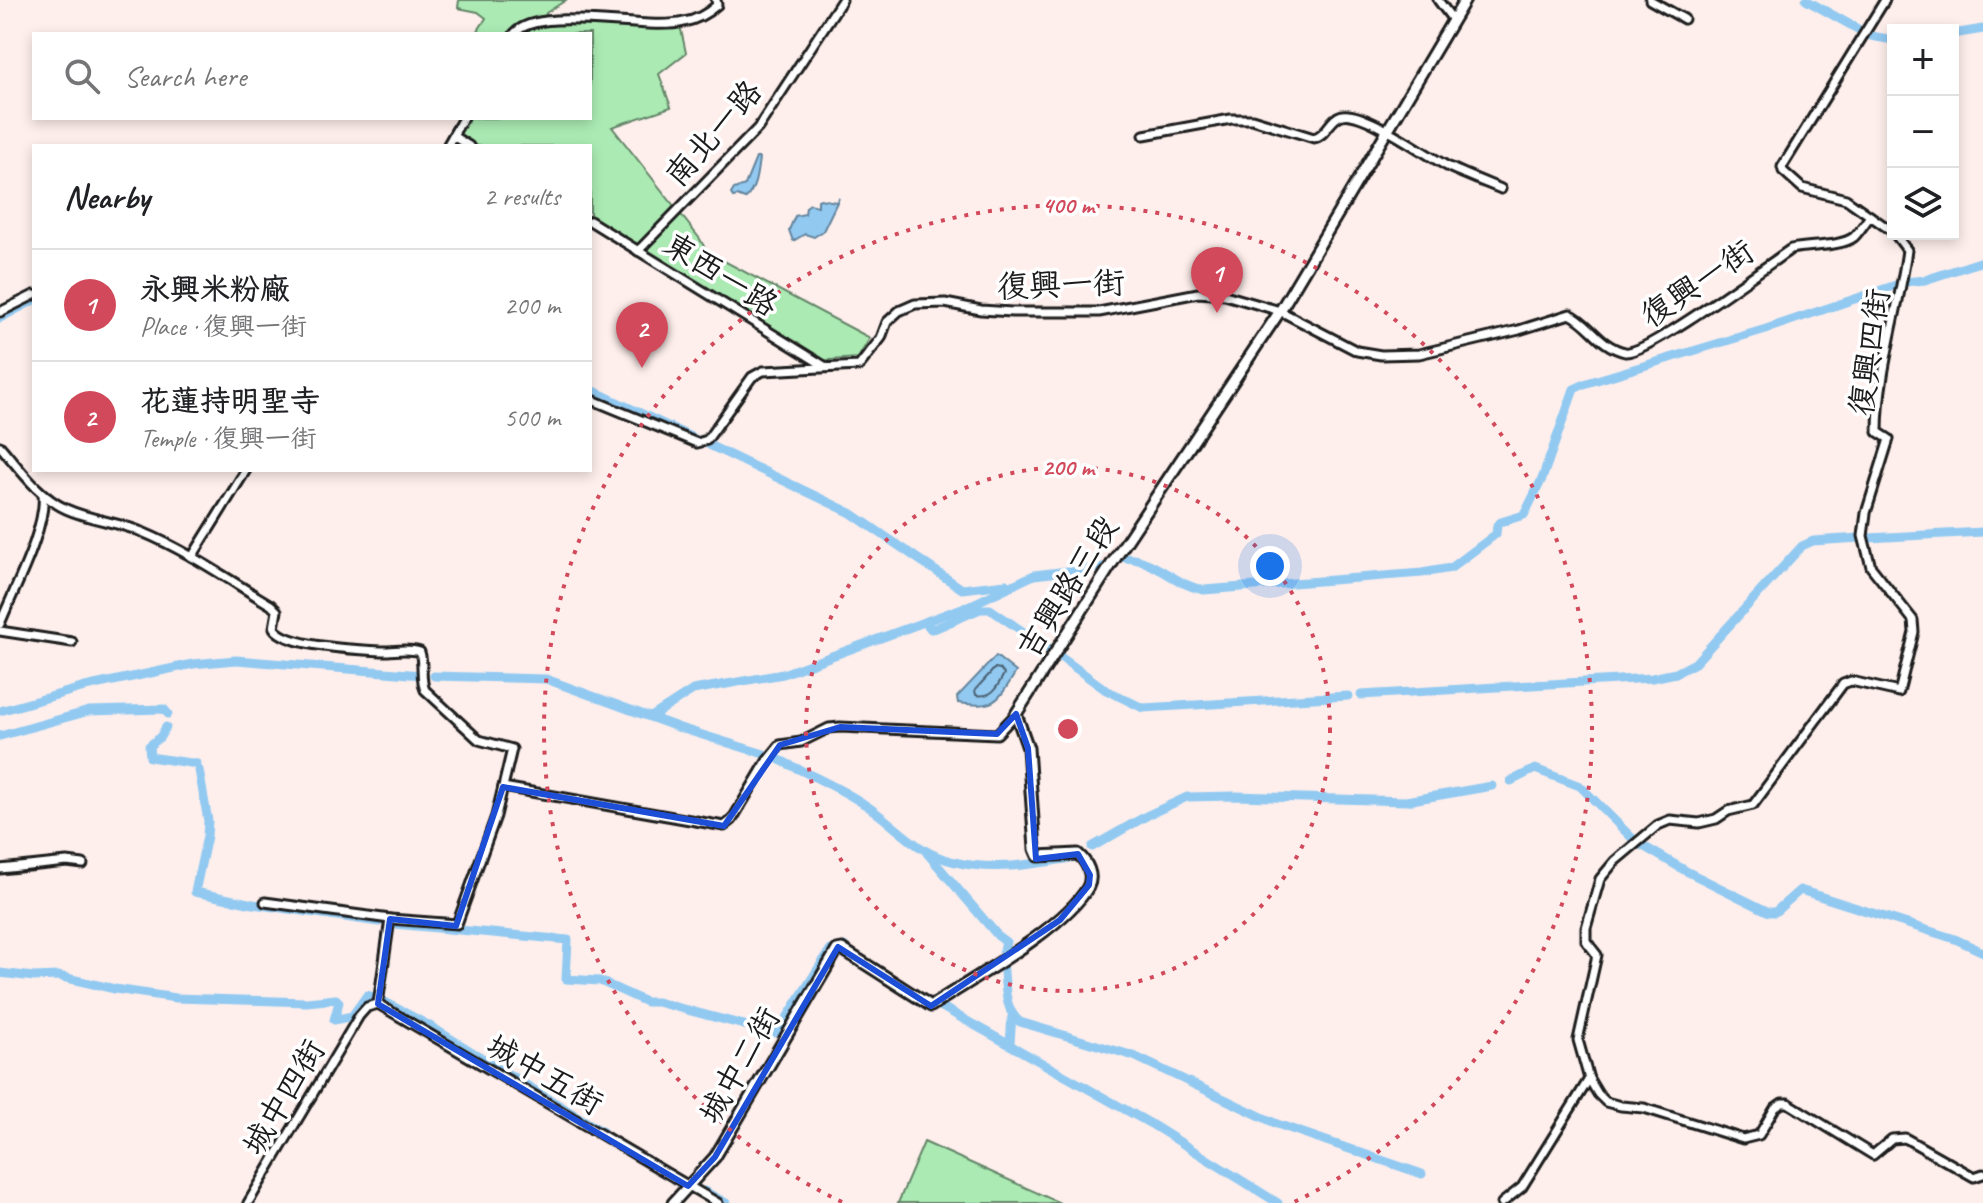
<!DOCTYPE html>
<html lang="en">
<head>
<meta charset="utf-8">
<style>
	:root { --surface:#fff; --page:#f6f6f6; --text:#202124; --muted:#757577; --line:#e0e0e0; --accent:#d1495b }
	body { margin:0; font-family:Caveat,"LXGW WenKai TC",sans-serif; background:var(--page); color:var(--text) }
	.controls { position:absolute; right:24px; top:24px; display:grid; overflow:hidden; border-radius:0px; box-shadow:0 4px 12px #0003 }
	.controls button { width:72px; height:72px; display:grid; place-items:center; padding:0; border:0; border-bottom:2px solid var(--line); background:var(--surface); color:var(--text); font:40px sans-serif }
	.you { position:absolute; left:1270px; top:566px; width:28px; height:28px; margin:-20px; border:6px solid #fff; border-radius:50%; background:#1a73e8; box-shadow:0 0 0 12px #1a73e833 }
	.badge { display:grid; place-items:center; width:52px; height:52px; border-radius:50%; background:var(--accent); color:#fff; font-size:26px; font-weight:700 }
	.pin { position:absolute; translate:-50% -66px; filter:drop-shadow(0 2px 4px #0008) }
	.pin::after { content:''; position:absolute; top:42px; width:28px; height:24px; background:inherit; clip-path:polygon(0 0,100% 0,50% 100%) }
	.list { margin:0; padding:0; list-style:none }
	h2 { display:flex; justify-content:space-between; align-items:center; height:104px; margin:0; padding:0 32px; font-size:34px }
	h2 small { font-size:26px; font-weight:400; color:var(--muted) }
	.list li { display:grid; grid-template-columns:52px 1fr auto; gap:24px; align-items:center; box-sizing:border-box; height:112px; padding:0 32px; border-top:2px solid var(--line) }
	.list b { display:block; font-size:30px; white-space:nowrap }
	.list p { margin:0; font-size:26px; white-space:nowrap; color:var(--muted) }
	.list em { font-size:26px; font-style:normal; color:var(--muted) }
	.icon { flex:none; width:44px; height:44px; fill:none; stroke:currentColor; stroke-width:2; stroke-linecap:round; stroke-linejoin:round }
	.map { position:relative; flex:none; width:1983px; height:1203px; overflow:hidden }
	.search { position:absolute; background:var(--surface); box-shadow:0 4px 12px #0003; left:32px; top:32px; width:560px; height:88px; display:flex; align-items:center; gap:20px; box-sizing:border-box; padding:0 28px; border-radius:0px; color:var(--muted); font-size:30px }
	.panel { position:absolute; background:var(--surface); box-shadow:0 4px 12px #0003; left:32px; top:144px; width:560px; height:328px; border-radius:0px }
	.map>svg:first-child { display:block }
</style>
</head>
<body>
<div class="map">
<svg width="1983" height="1203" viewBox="0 0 1983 1203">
	<rect width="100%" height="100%" fill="#feefec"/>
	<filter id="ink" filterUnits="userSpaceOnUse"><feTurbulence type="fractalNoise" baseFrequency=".0125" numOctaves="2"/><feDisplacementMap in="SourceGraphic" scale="16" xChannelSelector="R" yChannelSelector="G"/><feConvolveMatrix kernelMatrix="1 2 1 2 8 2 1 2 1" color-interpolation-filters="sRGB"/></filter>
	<g filter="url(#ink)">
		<!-- green -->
		<g fill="#abebb3" stroke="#648468" stroke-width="2">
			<path d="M459,0h107l-20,13 -1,5 135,7 6,28 -27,21 12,33 -59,20 88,112 7,13 163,86 -12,20 -42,3 -226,-143v-72h-113l-18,-12 2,-16h129v-84h-114l10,-16 -8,-6 -20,-4z"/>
			<path d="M924,1142l136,61h-162z"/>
		</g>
		<!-- water -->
		<g fill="#92c9f1" stroke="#63849c" stroke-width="2">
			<path d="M756,158h3c-2,16 -3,31 -14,41l-8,-3 -4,1 -2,-3 3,-5 11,-4z"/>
			<path d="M839,198l-16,33 -9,6 -9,-3 -12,7 -4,-11 6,-14 10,-2 1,-7 4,-3 8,2v-6l2,-1 16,3z"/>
			<path d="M996,656l20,16c-19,31 -20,36 -58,31l-1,-6z"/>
		</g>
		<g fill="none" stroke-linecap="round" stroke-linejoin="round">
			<!-- shore -->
			<path stroke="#4b6171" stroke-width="2" d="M995,668l5,1 4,5c-7,14 -12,24 -28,21l-1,-5z"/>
			<!-- canal -->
			<g stroke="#92c9f1" stroke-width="9">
				<path d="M1806,0l57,32"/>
				<path d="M1953,34l30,-5"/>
				<path d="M1871,36l22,4"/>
				<path d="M1905,282l20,-2 58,-19"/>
				<path d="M0,318l34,-18"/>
				<path d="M590,389l105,50"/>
				<path d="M709,445l142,68 111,76 44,-5"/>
				<path d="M1868,538l115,-6"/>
				<path d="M1125,558c31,1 49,27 79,32l218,-17 29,-5 45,-34 1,-9 4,-3 23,-7 18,-36 32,-90 13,-6 179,-54 136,-46"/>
				<path d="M926,623l5,6 5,-1 44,-19h10l60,41"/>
				<path d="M1059,656l47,34 37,18 205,-12"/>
				<path d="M434,676l112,3 134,49 84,26"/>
				<path d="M1361,695l291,-17 24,-5 19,-10 107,-117 11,-5 47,-3"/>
				<path d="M0,711l85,-24 108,-23 43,-4 186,15"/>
				<path d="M651,717l42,-27 90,-16 190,-70 61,-29 69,-8"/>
				<path d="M166,727l-6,10 -11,9 1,11 47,7"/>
				<path d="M0,736l89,-25 75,-2 4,5"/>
				<path d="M776,758c29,15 61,28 88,46 21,13 38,32 59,45 44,27 105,17 152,8"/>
				<path d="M199,770l9,51 -1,15 -12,56 58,12 126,18"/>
				<path d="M1511,781l24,-12 45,17 52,52"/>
				<path d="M1638,843l48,28 83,41h6l25,-22 155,49 28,13"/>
				<path d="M1092,847l56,-32 39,-18 48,-1 171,5 86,-15"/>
				<path d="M927,853l71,83 8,6 -3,11"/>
				<path d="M394,924l174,16 -2,39 34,2 46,21h11l117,31 6,-4 50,-79 14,-4"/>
				<path d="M1003,963c3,20 0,46 17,59l114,34 143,68 145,50"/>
				<path d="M0,973l34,4 24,-1 57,13 61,9 131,4 29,-3 3,3 -5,18 18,-4 15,-21 7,2"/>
				<path d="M383,1001l47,25 173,106"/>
				<path d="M942,1007l209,117 127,79"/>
				<path d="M1010,1043l2,-27"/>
				<path d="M704,1191l22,12"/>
			</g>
			<!-- minor casing -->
			<g stroke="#1c1c1c" stroke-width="13">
				<g id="minor">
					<path d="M1438,0l15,20"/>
					<path d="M1650,0l34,19"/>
					<path d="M1885,0l-103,167 1,4 19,17 44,11 47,33"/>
					<path d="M514,34c25,-30 133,-2 170,-12 12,-2 24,-9 33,-17l-1,-5"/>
					<path d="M1144,135l87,-16h21l62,19c13,-3 16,-20 28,-23 22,-5 85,41 107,52 17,8 35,15 52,22"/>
					<path d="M453,136l16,10"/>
					<path d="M447,146l16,-28"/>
					<path d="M590,221l236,146"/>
					<path d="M1895,234l12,16c-8,60 -29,121 -29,182l11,7 -23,74 -3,23 8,31 42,53 1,12 -15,60 -48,-11 -8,3 -90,121 -25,6 -12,8 -17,4 -29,-3 -12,5 -43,36 -15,18 -14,49v13l11,14 -19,85 11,39 9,15 8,8 15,4 23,2 99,31 16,-4 16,-27 7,-5h6l85,52 19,-16 13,-1 69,39 9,-3"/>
					<path d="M638,251l120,-123 84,-128"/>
					<path d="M0,312l34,-17"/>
					<path d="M590,399l107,44 10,-3 45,-63 11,-6 96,-5 22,-28 6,-16 12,-11 16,-7 30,-1 36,7 31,2h87l99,-19 27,2 55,16 77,40 24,4 38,-1 100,-24 51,-16c21,10 29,32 55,38 20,4 141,-86 166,-103 17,-4 50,-2 63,-12 6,-6 11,-14 16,-21"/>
					<path d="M0,446c19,22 39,51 66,63 24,11 52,13 76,23 46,19 87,48 129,73l6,6 -3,17c12,19 86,22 109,23 13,0 25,-3 37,1 4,12 0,27 5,38l54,50 33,9 -16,67 -39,108 -67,-5 -12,85 -11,3 -8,9 -111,187"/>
					<path d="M192,557l54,-87"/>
					<path d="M0,624c13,-33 47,-96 43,-130"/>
					<path d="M0,631l72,11"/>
					<path d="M503,787l221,39 8,-6 35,-59 13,-16 21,-3 28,-14 11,-1 157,7 19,-20"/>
					<path d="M0,869l67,-7 16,2"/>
					<path d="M265,902l125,17"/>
					<path d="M378,1004l340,199"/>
					<path d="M1502,1203l20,-16 67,-108"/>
				</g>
			</g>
			<!-- tertiary casing -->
			<g stroke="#1c1c1c" stroke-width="15">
				<path id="tertiary" d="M673,1203l42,-46 122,-207 5,-1 89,57c41,-27 135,-79 157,-119 6,-12 -1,-25 -10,-33l-40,2 -3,-7 -7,-101 -12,-34 102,-160 162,-243 185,-311"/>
			</g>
			<!-- minor -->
			<use href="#minor" stroke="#fff" stroke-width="7"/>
			<!-- tertiary -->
			<use href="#tertiary" stroke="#fff" stroke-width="9"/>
		</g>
	</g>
	<!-- marked area -->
	<path fill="none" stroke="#1d4ed8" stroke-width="6" stroke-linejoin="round" d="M1016,714l12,34 8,111 42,-5 12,21 -1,10 -29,35 -129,86 -93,-59 -123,210 -27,29 -310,-182 12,-85 66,7 47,-139 221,39 56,-81 60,-18 157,7z"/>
	<!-- distance rings -->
	<g fill="none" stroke="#d1495b" stroke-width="4" stroke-dasharray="4 8">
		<circle cx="1068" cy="729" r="262"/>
		<path d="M842 1202A524 524 0 1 1 1294 1202"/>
	</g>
	<g text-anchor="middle" stroke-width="7" stroke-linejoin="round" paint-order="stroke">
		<!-- street labels -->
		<g font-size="32" fill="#1c1c1c" stroke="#fff">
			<text transform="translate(713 133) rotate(-49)" y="11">南北一路</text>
			<text transform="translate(721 274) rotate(32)" y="11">東西一路</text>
			<text transform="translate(1697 283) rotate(-34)" y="11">復興一街</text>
			<text transform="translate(1061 284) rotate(-2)" y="11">復興一街</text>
			<text transform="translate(1869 352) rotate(-82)" y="11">復興四街</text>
			<text transform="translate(1067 587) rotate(-58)" y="11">吉興路三段</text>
			<text transform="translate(739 1065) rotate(-60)" y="11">城中二街</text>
			<text transform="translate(545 1074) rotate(30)" y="11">城中五街</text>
			<text transform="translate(283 1097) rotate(-59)" y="11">城中四街</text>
		</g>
	</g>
	<circle cx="1068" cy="729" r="12" fill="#d1495b" stroke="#fff" stroke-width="4"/>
	<g font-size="24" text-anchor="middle" font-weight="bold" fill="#d1495b" stroke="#fff" stroke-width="7" stroke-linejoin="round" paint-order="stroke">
		<text x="1068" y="213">400 m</text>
		<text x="1068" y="475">200 m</text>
	</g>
</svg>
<div class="controls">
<button>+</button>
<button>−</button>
<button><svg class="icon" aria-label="layers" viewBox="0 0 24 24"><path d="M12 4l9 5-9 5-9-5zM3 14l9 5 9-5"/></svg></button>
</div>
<div class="you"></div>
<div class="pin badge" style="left:1217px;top:313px">1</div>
<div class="pin badge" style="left:642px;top:368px">2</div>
<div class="search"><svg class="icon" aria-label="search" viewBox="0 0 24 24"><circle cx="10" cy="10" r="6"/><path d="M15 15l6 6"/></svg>Search here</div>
<section class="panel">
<h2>Nearby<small>2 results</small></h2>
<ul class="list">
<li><span class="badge">1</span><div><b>永興米粉廠</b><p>Place · 復興一街</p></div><em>200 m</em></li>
<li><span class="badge">2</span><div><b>花蓮持明聖寺</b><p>Temple · 復興一街</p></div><em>500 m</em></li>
</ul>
</section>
</div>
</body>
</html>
